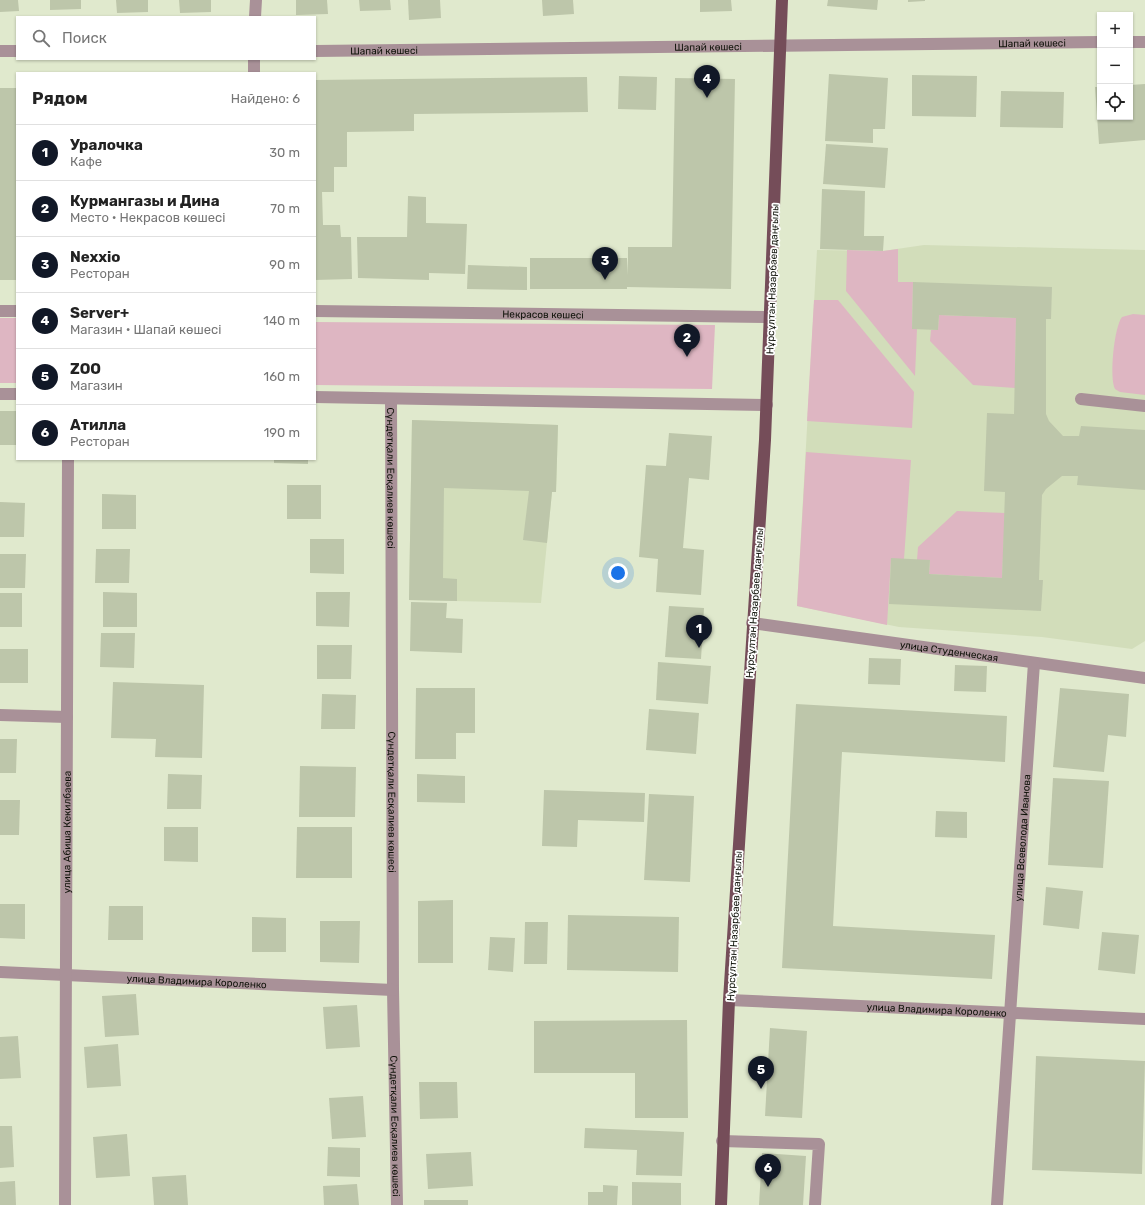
<!DOCTYPE html>
<html lang="ru">
<head>
<meta charset="utf-8">
<style>
	:root { --surface:#fff; --page:#f6f6f6; --text:#222; --muted:#767676; --line:#e0e0e0; --accent:#111827 }
	body { margin:0; font-family:Rubik,sans-serif; background:var(--page); color:var(--text) }
	.controls { position:absolute; right:12px; top:12px; display:grid; overflow:hidden; border-radius:0px; box-shadow:0 1px 3px #0004 }
	.controls button { width:36px; height:36px; display:grid; place-items:center; padding:0; border:0; border-bottom:1px solid var(--line); background:var(--surface); color:var(--text); font:20px sans-serif }
	.you { position:absolute; left:618px; top:573px; width:14px; height:14px; margin:-10px; border:3px solid #fff; border-radius:50%; background:#1a73e8; box-shadow:0 0 0 6px #1a73e833 }
	.badge { display:grid; place-items:center; width:26px; height:26px; border-radius:50%; background:var(--accent); color:#fff; font-size:13px; font-weight:700 }
	.pin { position:absolute; translate:-50% -33px; filter:drop-shadow(0 1px 2px #0008) }
	.pin::after { content:''; position:absolute; top:21px; width:14px; height:12px; background:inherit; clip-path:polygon(0 0,100% 0,50% 100%) }
	.list { margin:0; padding:0; list-style:none }
	h2 { display:flex; justify-content:space-between; align-items:center; height:52px; margin:0; padding:0 16px; font-size:17px }
	h2 small { font-size:13px; font-weight:400; color:var(--muted) }
	.list li { display:grid; grid-template-columns:26px 1fr auto; gap:12px; align-items:center; box-sizing:border-box; height:56px; padding:0 16px; border-top:1px solid var(--line) }
	.list b { display:block; font-size:15px; white-space:nowrap }
	.list p { margin:0; font-size:13px; white-space:nowrap; color:var(--muted) }
	.list em { font-size:13px; font-style:normal; color:var(--muted) }
	.icon { flex:none; width:22px; height:22px; fill:none; stroke:currentColor; stroke-width:2; stroke-linecap:round; stroke-linejoin:round }
	.map { position:relative; flex:none; width:1145px; height:1205px; overflow:hidden }
	.search { position:absolute; background:var(--surface); box-shadow:0 1px 3px #0004; left:16px; top:16px; width:300px; height:44px; display:flex; align-items:center; gap:10px; box-sizing:border-box; padding:0 14px; border-radius:0px; color:var(--muted); font-size:15px }
	.panel { position:absolute; background:var(--surface); box-shadow:0 1px 3px #0004; left:16px; top:72px; width:300px; height:388px; border-radius:0px }
	.map>svg:first-child { display:block }
</style>
</head>
<body>
<div class="map">
<svg width="1145" height="1205" viewBox="0 0 1145 1205">
	<rect width="100%" height="100%" fill="#e0e9cd"/>
	<!-- built -->
	<g fill="#d2ddba">
		<path d="M924,245l221,5v391l-13,8 -90,-12 -143,-10 -102,-21 20,-356 66,1z"/>
		<path d="M412,420l146,5 -2,67h-4l-11,111 -132,-3z"/>
	</g>
	<!-- green -->
	<g fill="#deb6c2">
		<path d="M898,249v33h15l-1,47h5l-2,47 -69,-85 1,-41 36,1z"/>
		<path d="M814,300h24l76,92 -2,36 -105,-7z"/>
		<path d="M1133,314l12,1v80l-25,-3 -5,-3c-6,-11 -1,-62 7,-72z"/>
		<path d="M939,315l77,3 -1,70 -42,-3 -43,-44 1,-11h7z"/>
		<rect x="0" y="318" width="17" height="65"/>
		<path d="M315,322l400,3 -3,64 -397,-4z"/>
		<path d="M806,452l105,8 -7,99h-13l-4,66 -90,-19z"/>
		<path d="M957,511l48,2 -3,65 -73,-4 1,-14h-13l1,-13z"/>
	</g>
	<!-- building -->
	<g fill="#bdc6aa">
		<path d="M0,0h18l1,11 -19,1z"/>
		<path d="M50,0h31v9l-31,1z"/>
		<path d="M116,0h32v12l-31,1z"/>
		<path d="M179,0h32v12l-31,1z"/>
		<path d="M296,0h31l1,14 -32,1z"/>
		<path d="M359,0h31l1,10 -31,1z"/>
		<path d="M408,0h32l1,18 -32,2z"/>
		<path d="M542,0h31l1,14 -31,2z"/>
		<path d="M700,0h31l1,11 -32,1z"/>
		<path d="M828,0h50l-1,10 -50,-4z"/>
		<path d="M908,0h17v1l-17,1z"/>
		<path d="M829,74l59,4 -3,51h-12v14l-48,-2z"/>
		<path d="M912,75l65,1 -1,41 -64,-1z"/>
		<path d="M619,76l38,1 -1,33 -38,-1z"/>
		<path d="M587,77l1,35 -174,2v17l-67,1v35h-13v25h-12l1,33h17l1,12h10l1,42 -37,1v-200z"/>
		<path d="M675,78l60,1 -4,210 -104,-2v2h-97v-31h97l1,17v-28h44z"/>
		<path d="M1145,84v56l-46,4 -4,-57h5v30h30v-32z"/>
		<rect x="0" y="88" width="17" height="192"/>
		<path d="M1001,91l63,1 -1,36 -63,-1z"/>
		<path d="M826,144l62,4 -3,40 -62,-4z"/>
		<path d="M822,189l43,2 -1,45h20l-1,15 -63,-2z"/>
		<path d="M408,196l18,1v26l41,1 -2,50 -36,-1v7l-71,-2 -1,-41h50z"/>
		<path d="M468,265l59,2v23l-60,-1z"/>
		<path d="M913,282l139,5 -1,32h-5v95l3,7 14,15h16l2,-10 64,4v60l-68,-5 1,-9h-16l-16,13 -4,6 -3,85h4l-2,31 -152,-7 2,-46 39,2 -1,14 73,4 3,-86 -21,-1 3,-78 27,1 2,-96 -77,-3 -1,15 -26,-1z"/>
		<rect x="0" y="411" width="17" height="34"/>
		<path d="M412,420l146,5 -2,67h-4l-5,51 -24,-3 6,-49 -85,-3 -1,90 14,1v22l-48,-1z"/>
		<path d="M669,433l43,3 -3,44 -20,-2 -6,70 21,2 -3,45 -45,-3 2,-33 -19,-2 7,-92 20,1z"/>
		<path d="M274,459h34v5l-34,-1z"/>
		<rect x="287" y="485" width="34" height="34"/>
		<path d="M102,494l34,1v34h-34z"/>
		<path d="M0,502l25,1 -1,34h-24z"/>
		<path d="M310,539h34v35l-34,-1z"/>
		<path d="M96,549h34l-1,34h-34z"/>
		<path d="M0,554h26l-1,34h-25z"/>
		<path d="M103,592l34,1v34h-34z"/>
		<path d="M316,592h34l-1,35 -33,-1z"/>
		<rect x="0" y="593" width="22" height="34"/>
		<path d="M411,602l36,1 -1,15 17,1 -1,34 -52,-2z"/>
		<path d="M669,606l35,2 -3,51 -36,-2z"/>
		<path d="M101,633h34l-1,35 -34,-1z"/>
		<path d="M317,645h35l-1,34h-34z"/>
		<rect x="0" y="649" width="28" height="34"/>
		<path d="M869,658l32,1 -1,26 -32,-1z"/>
		<path d="M658,662l53,4 -3,38 -52,-4z"/>
		<path d="M955,665l32,1 -1,26 -32,-1z"/>
		<path d="M113,682l91,3 -2,73 -47,-1 1,-18 -45,-1z"/>
		<path d="M416,688h59v45h-19v26h-41z"/>
		<path d="M1060,688l69,6 -3,43 -18,-2 -4,37 -51,-5z"/>
		<path d="M322,694l34,1 -1,34h-34z"/>
		<path d="M796,704l211,12 -2,46 -163,-10 -9,174 162,9 -3,44 -210,-11z"/>
		<path d="M649,709l50,4 -3,41 -50,-4z"/>
		<path d="M0,739h17l-1,34h-16z"/>
		<path d="M300,766l56,1 -1,50h-56z"/>
		<path d="M168,774l34,1 -1,34h-34z"/>
		<path d="M417,774l48,2v27l-48,-1z"/>
		<path d="M1053,778l56,3 -6,87 -55,-3z"/>
		<path d="M544,790l101,3 -1,29 -66,-2 -1,27 -35,-1z"/>
		<path d="M649,794l45,2 -4,86 -46,-2z"/>
		<path d="M0,800h20l-1,35h-19z"/>
		<path d="M936,811l31,1v26l-32,-1z"/>
		<path d="M164,827h34v35l-34,-1z"/>
		<path d="M297,827h55v51h-56z"/>
		<path d="M1046,887l37,4 -4,38 -36,-4z"/>
		<path d="M453,900v63h-35v-62z"/>
		<path d="M0,904h25v35l-25,-1z"/>
		<path d="M109,906h34v34h-35z"/>
		<path d="M568,915l111,2 -1,55 -111,-2z"/>
		<path d="M252,917l34,1v34h-34z"/>
		<path d="M320,921h40l-1,42 -39,-1z"/>
		<path d="M525,922h23l-1,42h-23z"/>
		<path d="M1102,932l37,3 -4,39 -37,-4z"/>
		<path d="M490,937l25,1 -2,34 -25,-2z"/>
		<path d="M136,994l3,41 -34,2 -3,-41z"/>
		<path d="M357,1005l3,42 -34,2 -3,-42z"/>
		<path d="M687,1020l1,98h-53v-45h-101v-52z"/>
		<path d="M770,1028l37,3 -5,87 -37,-2z"/>
		<path d="M18,1036l3,42 -21,1v-42z"/>
		<path d="M118,1044l3,42 -34,2 -3,-41z"/>
		<path d="M1036,1056l109,5 -3,113 -110,-4z"/>
		<path d="M419,1082h38l1,36 -38,1z"/>
		<path d="M363,1096l3,41 -34,2 -3,-41z"/>
		<path d="M0,1126h12l2,41 -14,1z"/>
		<path d="M585,1128l99,4 -2,44 -46,-1 1,-25 -53,-2z"/>
		<path d="M127,1134l3,42 -34,2 -3,-41z"/>
		<path d="M328,1147l32,1v29l-33,-1z"/>
		<path d="M471,1152l2,34 -45,3 -2,-35z"/>
		<path d="M762,1153l44,3 -3,49h-44z"/>
		<path d="M186,1175l2,30h-34l-2,-28z"/>
		<path d="M15,1181l1,24h-16v-23z"/>
		<path d="M632,1182l49,1v22h-49z"/>
		<path d="M357,1184l2,21h-35l-1,-19z"/>
		<path d="M603,1185l15,1 -1,19h-29v-13h15z"/>
		<rect x="424" y="1200" width="44" height="5"/>
	</g>
	<g fill="none" stroke-linecap="round" stroke-linejoin="round">
		<!-- minor -->
		<g stroke="#a99198" stroke-width="12">
			<path d="M255,17l1,-17"/>
			<path d="M1130,42h15"/>
			<path d="M0,51h17"/>
			<path id="s1" d="M315,51l785,-9"/>
			<path d="M254,73v-14"/>
			<path d="M0,311h17"/>
			<path id="s2" d="M315,311l455,6"/>
			<path d="M0,394h17"/>
			<path d="M315,397l452,8"/>
			<path id="s3" d="M391,399l2,591 4,215"/>
			<path d="M1081,399l64,7"/>
			<path id="s4" d="M752,623l393,55"/>
			<path d="M0,715l67,2"/>
			<path id="s5" d="M0,972l393,18"/>
			<path id="s6" d="M729,1000l416,19"/>
			<path d="M722,1141l97,3 -4,61"/>
			<path id="s7" d="M65,1205l3,-746"/>
			<path id="s8" d="M997,1205l37,-542"/>
		</g>
		<!-- major -->
		<path stroke="#754d59" stroke-width="12" d="M721,1205l8,-205 36,-560 17,-440"/>
	</g>
	<g text-anchor="middle" stroke-width="3.5" stroke-linejoin="round" paint-order="stroke">
		<!-- street labels -->
		<g font-size="10" fill="#0f1209" stroke="#fff">
			<text dy="4" stroke="none"><textPath href="#s1" startOffset="717">Шапай көшесі</textPath></text>
			<text dy="4" stroke="none"><textPath href="#s1" startOffset="393">Шапай көшесі</textPath></text>
			<text dy="4" stroke="none"><textPath href="#s1" startOffset="69">Шапай көшесі</textPath></text>
			<text transform="translate(772 279) rotate(-88)" y="4">Нұрсұлтан Назарбаев даңғылы</text>
			<text dy="4" stroke="none"><textPath href="#s2" startOffset="228">Некрасов көшесі</textPath></text>
			<text dy="4" stroke="none"><textPath href="#s3" startOffset="79">Сүндетқали Есқалиев көшесі</textPath></text>
			<text transform="translate(754 603) rotate(-86)" y="4">Нұрсұлтан Назарбаев даңғылы</text>
			<text dy="4" stroke="none"><textPath href="#s4" startOffset="199">улица Студенческая</textPath></text>
			<text dy="4" stroke="none"><textPath href="#s3" startOffset="403">Сүндетқали Есқалиев көшесі</textPath></text>
			<text dy="4" stroke="none"><textPath href="#s7" startOffset="373">улица Абиша Кекилбаева</textPath></text>
			<text dy="4" stroke="none"><textPath href="#s8" startOffset="368">улица Всеволода Иванова</textPath></text>
			<text transform="translate(734 926) rotate(-87)" y="4">Нұрсұлтан Назарбаев даңғылы</text>
			<text dy="4" stroke="none"><textPath href="#s5" startOffset="197">улица Владимира Короленко</textPath></text>
			<text dy="4" stroke="none"><textPath href="#s6" startOffset="208">улица Владимира Короленко</textPath></text>
			<text dy="4" stroke="none"><textPath href="#s3" startOffset="727">Сүндетқали Есқалиев көшесі</textPath></text>
		</g>
	</g>
</svg>
<div class="controls">
<button>+</button>
<button>−</button>
<button><svg class="icon" aria-label="locate" viewBox="0 0 24 24"><circle cx="12" cy="12" r="6"/><path d="M12 2v4M12 18v4M2 12h4M18 12h4"/></svg></button>
</div>
<div class="you"></div>
<div class="pin badge" style="left:699px;top:648px">1</div>
<div class="pin badge" style="left:687px;top:357px">2</div>
<div class="pin badge" style="left:605px;top:280px">3</div>
<div class="pin badge" style="left:707px;top:98px">4</div>
<div class="pin badge" style="left:761px;top:1089px">5</div>
<div class="pin badge" style="left:768px;top:1187px">6</div>
<div class="search"><svg class="icon" aria-label="search" viewBox="0 0 24 24"><circle cx="10" cy="10" r="6"/><path d="M15 15l6 6"/></svg>Поиск</div>
<section class="panel">
<h2>Рядом<small>Найдено: 6</small></h2>
<ul class="list">
<li><span class="badge">1</span><div><b>Уралочка</b><p>Кафе</p></div><em>30 m</em></li>
<li><span class="badge">2</span><div><b>Курмангазы и Дина</b><p>Место · Некрасов көшесі</p></div><em>70 m</em></li>
<li><span class="badge">3</span><div><b>Nexxio</b><p>Ресторан</p></div><em>90 m</em></li>
<li><span class="badge">4</span><div><b>Server+</b><p>Магазин · Шапай көшесі</p></div><em>140 m</em></li>
<li><span class="badge">5</span><div><b>ZOO</b><p>Магазин</p></div><em>160 m</em></li>
<li><span class="badge">6</span><div><b>Атилла</b><p>Ресторан</p></div><em>190 m</em></li>
</ul>
</section>
</div>
</body>
</html>
